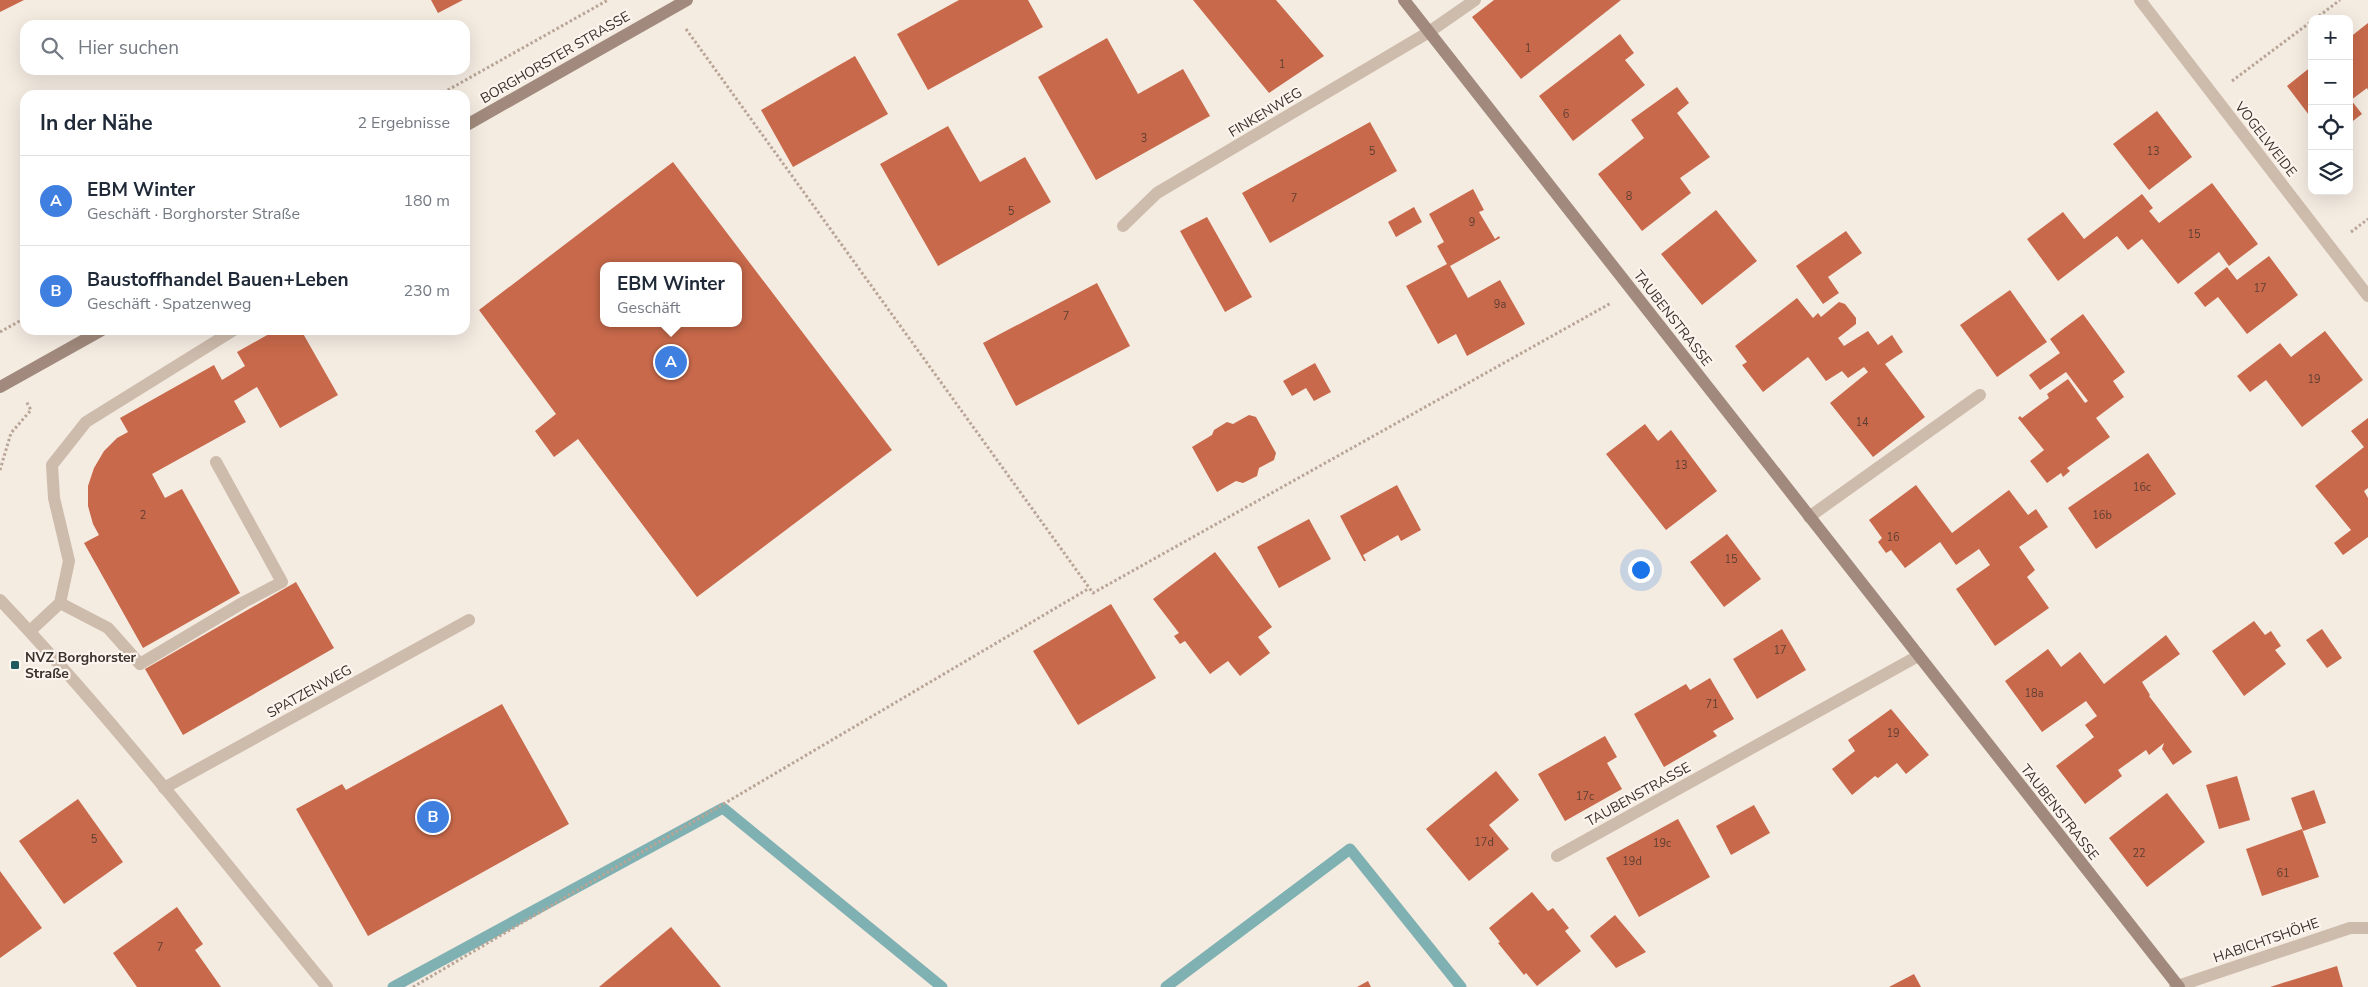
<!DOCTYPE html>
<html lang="de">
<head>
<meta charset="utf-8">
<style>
	:root { --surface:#fff; --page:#f2f2f3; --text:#1f2937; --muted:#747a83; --line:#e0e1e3; --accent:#0b8043 }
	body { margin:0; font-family:"Nunito Sans",sans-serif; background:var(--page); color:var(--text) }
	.controls { position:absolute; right:15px; top:15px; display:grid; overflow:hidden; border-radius:10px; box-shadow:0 5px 20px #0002 }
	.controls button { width:45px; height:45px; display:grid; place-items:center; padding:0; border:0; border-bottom:1px solid var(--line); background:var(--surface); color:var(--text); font:25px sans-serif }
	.you { position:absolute; left:1640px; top:569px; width:18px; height:18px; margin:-12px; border:4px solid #fff; border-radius:50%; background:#1a73e8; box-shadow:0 0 0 8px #1a73e833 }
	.badge { display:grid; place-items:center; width:32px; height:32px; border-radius:50%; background:var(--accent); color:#fff; font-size:16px; font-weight:700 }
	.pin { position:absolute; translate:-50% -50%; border:2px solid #fff; box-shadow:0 1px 5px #0006 }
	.popup { position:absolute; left:600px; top:262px; width:142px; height:65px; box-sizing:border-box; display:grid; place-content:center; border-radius:10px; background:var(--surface); filter:drop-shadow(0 1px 4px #0005); font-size:16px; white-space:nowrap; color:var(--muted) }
	.popup b { font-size:19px; color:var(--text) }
	.popup::after { content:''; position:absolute; left:50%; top:100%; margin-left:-10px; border:10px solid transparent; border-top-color:var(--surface) }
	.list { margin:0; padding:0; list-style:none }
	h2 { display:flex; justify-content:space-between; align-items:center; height:65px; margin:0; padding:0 20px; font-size:21px }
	h2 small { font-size:16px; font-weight:400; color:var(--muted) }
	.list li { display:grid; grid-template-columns:32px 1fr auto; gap:15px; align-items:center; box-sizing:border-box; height:90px; padding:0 20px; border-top:1px solid var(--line) }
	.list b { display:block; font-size:19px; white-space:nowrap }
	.list p { margin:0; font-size:16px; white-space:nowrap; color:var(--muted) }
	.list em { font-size:16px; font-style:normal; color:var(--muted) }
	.icon { flex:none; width:28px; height:28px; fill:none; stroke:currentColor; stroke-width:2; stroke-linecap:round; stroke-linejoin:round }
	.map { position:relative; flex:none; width:2368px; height:987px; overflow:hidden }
	.search { position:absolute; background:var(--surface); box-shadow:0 5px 20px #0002; left:20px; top:20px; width:450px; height:55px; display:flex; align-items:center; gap:12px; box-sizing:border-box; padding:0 18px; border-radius:15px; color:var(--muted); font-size:19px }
	.panel { position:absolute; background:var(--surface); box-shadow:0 5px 20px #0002; left:20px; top:90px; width:450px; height:245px; border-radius:15px }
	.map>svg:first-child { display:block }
</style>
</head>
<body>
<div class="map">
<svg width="2368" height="987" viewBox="0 0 2368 987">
	<rect width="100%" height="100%" fill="#f4ebe1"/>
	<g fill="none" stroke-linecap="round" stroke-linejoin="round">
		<!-- stream -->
		<g stroke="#7fb0b2" stroke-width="11">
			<path d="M393,987l330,-179 219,179"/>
			<path d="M1166,987l184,-138 111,138"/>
		</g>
	</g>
	<!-- building -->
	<g fill="#c8694b" fill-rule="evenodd">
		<path d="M0,0h24l-24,12z"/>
		<path d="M431,0h32l-25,13z"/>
		<path d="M959,0h69l15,27 -115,63 -31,-56z"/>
		<path d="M1193,0h83l48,56 -55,37z"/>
		<path d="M1494,0h127l-100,79 -49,-62z"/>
		<path d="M2368,23v67l-1,-2 -16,12 11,14 -13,10v-86z"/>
		<path d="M1620,34l14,19 -9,7 20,25 -72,56 -34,-45z"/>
		<path d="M1107,38l31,56 45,-25 27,47 -114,64 -58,-103z"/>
		<path d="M855,56l33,58 -95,53 -32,-57z"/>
		<path d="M2312,66v53l-25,-33z"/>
		<path d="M1677,87l12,16 -12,10 33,44 -30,21 11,15 -49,38 -44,-57 46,-36 -13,-18z"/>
		<path d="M2157,111l35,46 -43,33 -36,-46z"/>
		<path d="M1370,122l27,49 -127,72 -28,-50z"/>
		<path d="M948,126l32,56 45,-25 26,45 -113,64 -58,-102z"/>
		<path d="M673,162l219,288 -195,147 -119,-158 -24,18 -19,-26 21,-17 -77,-104zM604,266h134v57h-134z"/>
		<path d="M2212,183l46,61 -29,22 -10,-14 -41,32 -36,-45 -14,11 -11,-14 -59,45 -31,-42 36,-27 21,27 58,-45 11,14 -4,3 10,12z"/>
		<path d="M1473,189l11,21 -5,2 16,27 4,-3 1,2 -50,28 18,32 32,-18 25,44 -58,32 -11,-22 -18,10 -32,-58 41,-22 -10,-18 7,-4 -15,-28z"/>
		<path d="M1414,207l8,15 -26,15 -8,-15z"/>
		<path d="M1716,210l41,51 -55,44 -41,-51z"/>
		<path d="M1207,217l45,80 -27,15 -45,-81z"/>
		<path d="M1846,231l16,22 -34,24 11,16 -16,11 -27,-38z"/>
		<path d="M2269,256l29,39 -51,39 -29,-37 -13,10 -11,-14 33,-26 10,13z"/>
		<path d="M1097,283l33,63 -114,60 -33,-63z"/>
		<path d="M2010,290l37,52 -50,35 -37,-52z"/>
		<path d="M1797,298l16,20 5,-5 3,4 18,-15 6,2 11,14v6l-18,14 6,8 24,-15 10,14 14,-10 11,17 -18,12 40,53 -52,40 -43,-54 38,-31 -4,-5 -16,11 -6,-7 -16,10 -18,-24 -45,35 -21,-27 5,-3 -12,-16z"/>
		<path d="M2083,314l42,58 -12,9 11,16 -28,21 14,19 -43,31 3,3 -7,6 -2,-4 -14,10 -17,-22 14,-11 -26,-32 2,-2 2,2 27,-20 -2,-4 21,-15 17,24 3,-2 -22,-29 -26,18 -11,-15 31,-22 -10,-14z"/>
		<path d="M276,330h25l37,65 -58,33 -23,-41 -23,14 12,21 -94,52 13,24 17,-9 58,104 -97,55 -59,-105 15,-8 -6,-11 -5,-18v-20l6,-18 10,-17 13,-13 11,-6 -8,-14 94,-53 8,15 23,-14 -8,-14z"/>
		<path d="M2325,331l38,49 -61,47 -36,-47 -16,12 -13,-16 43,-33 11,14z"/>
		<path d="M1315,363l16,29 -17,9 -8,-13 -14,8 -9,-15z"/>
		<path d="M1249,415l7,2 20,36 -2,7 -15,8 -2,8 -14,7 -7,-2 -19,11 -25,-45 20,-12 2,-5 13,-8 6,2z"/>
		<path d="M2368,418v70l-4,3 4,7v39l-25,18 -9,-12 17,-13 -36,-44 49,-39 -13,-16z"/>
		<path d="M1645,424l13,17 13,-11 46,61 -51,39 -60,-76z"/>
		<path d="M2148,453l28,41 -80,55 -28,-41z"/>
		<path d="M1397,485l24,45 -20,11 -3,-6 -35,20 3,6h-2l-24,-45z"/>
		<path d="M1916,485l36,48 57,-43 19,25 8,-6 12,18 -29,20 16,23 -8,7 22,31 -54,38 -39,-57 34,-24 -11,-16 -23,16 -16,-23 -35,26 -14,-18 -5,3 -8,-11 4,-4 -13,-18z"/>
		<path d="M1309,519l22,40 -52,29 -22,-41z"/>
		<path d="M1727,534l34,45 -37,28 -34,-45z"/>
		<path d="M1215,552l57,75 -14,10 12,16 -30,23 -12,-15 -18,13 -25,-33 -5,3 -6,-8 5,-3 -26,-34z"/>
		<path d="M296,582l38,66 -151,87 -38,-66z"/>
		<path d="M1111,604l45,74 -78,47 -45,-74z"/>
		<path d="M2254,621l11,14 6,-4 10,15 -6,4 11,14 -42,32 -32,-45z"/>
		<path d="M1782,629l24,41 -49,29 -24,-40z"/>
		<path d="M2322,629l20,29 -15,10 -21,-28z"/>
		<path d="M2166,635l14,19 -38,28 8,13 -1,1 43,56 -19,13 -11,-16 2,-6 -15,12 -3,-5 -28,20 4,6 -37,28 -29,-38 38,-29 -9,-12 12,-9 -11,-15 -44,31 -37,-51 43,-32 13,18 19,-15 24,32z"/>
		<path d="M1710,678l24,41 -21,12 4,5 -53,31 -30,-53 52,-30 4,6z"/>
		<path d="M502,704l67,120 -201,112 -72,-127 46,-25 4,6z"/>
		<path d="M1891,709l38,46 -23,19 -9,-11 -19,15 -3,-2 -23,19 -20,-26 23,-18 -7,-11z"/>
		<path d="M1605,736l12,21 -10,6 15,26 -57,32 -27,-47z"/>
		<path d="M1496,771l23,29 -30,25 20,24 -40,32 -43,-52z"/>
		<path d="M2237,776l13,44 -31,9 -13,-44z"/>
		<path d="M2314,790l12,33 -23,8 -12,-33z"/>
		<path d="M2167,793l38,49 -58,45 -38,-49z"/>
		<path d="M78,799l45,63 -59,42 -45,-63z"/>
		<path d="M1754,805l16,28 -39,22 -15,-29z"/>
		<path d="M1678,819l32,58 -71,40 -33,-59z"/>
		<path d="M2302,829l17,48 -57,19 -16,-47z"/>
		<path d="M0,871l42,57 -42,30z"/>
		<path d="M1532,892l16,19 5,-3 16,20 -4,3 16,20 -44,35 -11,-13 -2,2 -26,-32 2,-1 -11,-14z"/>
		<path d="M177,907l26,37 -8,6 26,37h-84l-24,-34z"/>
		<path d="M1615,915l31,37 -30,16 -26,-32z"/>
		<path d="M671,927l50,60h-122z"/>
		<path d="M2337,966l6,21h-73z"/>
		<path d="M1914,974l7,13h-32z"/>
		<path d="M1368,981l3,6h-14z"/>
	</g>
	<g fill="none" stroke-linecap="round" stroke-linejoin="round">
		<!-- path -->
		<g stroke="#b9a596" stroke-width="3" stroke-dasharray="2.5 2.5" stroke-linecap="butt">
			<path d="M2315,19l25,-19"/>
			<path d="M686,29l407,564 518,-290"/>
			<path d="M2232,81l80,-60"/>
			<path d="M439,95l169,-95"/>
			<path d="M2351,232l17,-13"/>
			<path d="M0,332l25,-14"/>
			<path d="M0,470l11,-37 20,-23 -5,-9"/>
			<path d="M413,987l675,-398"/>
		</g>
		<!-- lane -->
		<g stroke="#cdbbac" stroke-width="12">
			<path d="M1809,517l171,-122"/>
			<path d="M60,603l48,25 32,36 104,-62 38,-20 -66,-120"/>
			<path d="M30,631l30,-28 9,-42 -15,-63 -2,-33 34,-43 148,-92"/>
			<path d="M1557,856l361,-200"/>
		</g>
		<!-- street -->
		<g stroke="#cdbbac" stroke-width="12">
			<path d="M2140,0l228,296"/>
			<path d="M1123,226l34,-33 272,-161 46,-32"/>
			<path d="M0,600c116,122 220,257 327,387"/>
			<path d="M164,788l305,-168"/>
			<path d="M2175,987l175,-59h18"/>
		</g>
		<!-- secondary -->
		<g stroke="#a18a7d" stroke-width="12">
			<path d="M1404,0l775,987"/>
			<path d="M465,126l222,-126"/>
			<path d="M0,387l102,-57"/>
		</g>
	</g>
	<!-- markers -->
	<rect fill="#1f5a5e" stroke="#fbf5ee" stroke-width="2" x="10" y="660" width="10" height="10" rx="2.5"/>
	<g text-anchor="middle" stroke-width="4.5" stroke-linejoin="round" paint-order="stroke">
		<!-- number labels -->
		<g font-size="11" fill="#5e3e33">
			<text x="1528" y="52">1</text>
			<text x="1282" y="68">1</text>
			<text x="1566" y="118">6</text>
			<text x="1144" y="142">3</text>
			<text x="1372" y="155">5</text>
			<text x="2153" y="155">13</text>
			<text x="1629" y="200">8</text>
			<text x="1294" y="202">7</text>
			<text x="1011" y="215">5</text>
			<text x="1472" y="226">9</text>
			<text x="2194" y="238">15</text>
			<text x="2260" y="292">17</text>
			<text x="1500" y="308">9a</text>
			<text x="1066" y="320">7</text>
			<text x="2314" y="383">19</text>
			<text x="1862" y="426">14</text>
			<text x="1681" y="469">13</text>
			<text x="2142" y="491">16c</text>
			<text x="143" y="519">2</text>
			<text x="2102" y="519">16b</text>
			<text x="1893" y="541">16</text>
			<text x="1731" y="563">15</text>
			<text x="1780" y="654">17</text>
			<text x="2034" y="697">18a</text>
			<text x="1712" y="708">71</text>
			<text x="1893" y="737">19</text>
			<text x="1585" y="800">17c</text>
			<text x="94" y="843">5</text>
			<text x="1484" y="846">17d</text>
			<text x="1662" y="847">19c</text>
			<text x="2139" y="857">22</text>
			<text x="1632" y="865">19d</text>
			<text x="2283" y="877">61</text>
			<text x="160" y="951">7</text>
		</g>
		<!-- street labels -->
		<g font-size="14" fill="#3b302b" stroke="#fbf5ee">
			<text transform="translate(555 57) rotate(-30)" y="5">BORGHORSTER STRASSE</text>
			<text transform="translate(1265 112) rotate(-31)" y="5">FINKENWEG</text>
			<text transform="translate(2266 139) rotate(52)" y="5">VOGELWEIDE</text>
			<text transform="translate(1673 318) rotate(52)" y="5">TAUBENSTRASSE</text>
			<text transform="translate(309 691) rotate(-29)" y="5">SPATZENWEG</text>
			<text transform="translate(1638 794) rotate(-29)" y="5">TAUBENSTRASSE</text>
			<text transform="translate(2060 812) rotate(52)" y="5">TAUBENSTRASSE</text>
			<text transform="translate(2266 940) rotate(-19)" y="5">HABICHTSHÖHE</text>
		</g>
		<!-- poi labels -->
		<g font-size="14" font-weight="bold" fill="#3b302b" stroke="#fbf5ee" text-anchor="start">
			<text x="25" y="662">NVZ Borghorster<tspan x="25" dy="16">Straße</tspan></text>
		</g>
	</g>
</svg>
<div class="controls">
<button>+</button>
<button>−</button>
<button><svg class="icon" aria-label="locate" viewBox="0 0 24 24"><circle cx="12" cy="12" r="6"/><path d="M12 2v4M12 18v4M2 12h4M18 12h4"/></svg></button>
<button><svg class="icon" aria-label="layers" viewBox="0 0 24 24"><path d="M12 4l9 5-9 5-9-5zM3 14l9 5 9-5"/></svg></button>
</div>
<div class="you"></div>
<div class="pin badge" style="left:671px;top:362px;background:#3f7fe0">A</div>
<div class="popup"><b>EBM Winter</b>Geschäft</div>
<div class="pin badge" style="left:433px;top:817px;background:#3f7fe0">B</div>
<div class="search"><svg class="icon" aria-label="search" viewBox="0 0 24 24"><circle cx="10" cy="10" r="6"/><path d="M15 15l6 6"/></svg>Hier suchen</div>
<section class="panel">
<h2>In der Nähe<small>2 Ergebnisse</small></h2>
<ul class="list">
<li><span class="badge" style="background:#3f7fe0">A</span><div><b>EBM Winter</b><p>Geschäft · Borghorster Straße</p></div><em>180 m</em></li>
<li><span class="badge" style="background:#3f7fe0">B</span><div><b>Baustoffhandel Bauen+Leben</b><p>Geschäft · Spatzenweg</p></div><em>230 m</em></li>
</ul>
</section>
</div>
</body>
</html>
